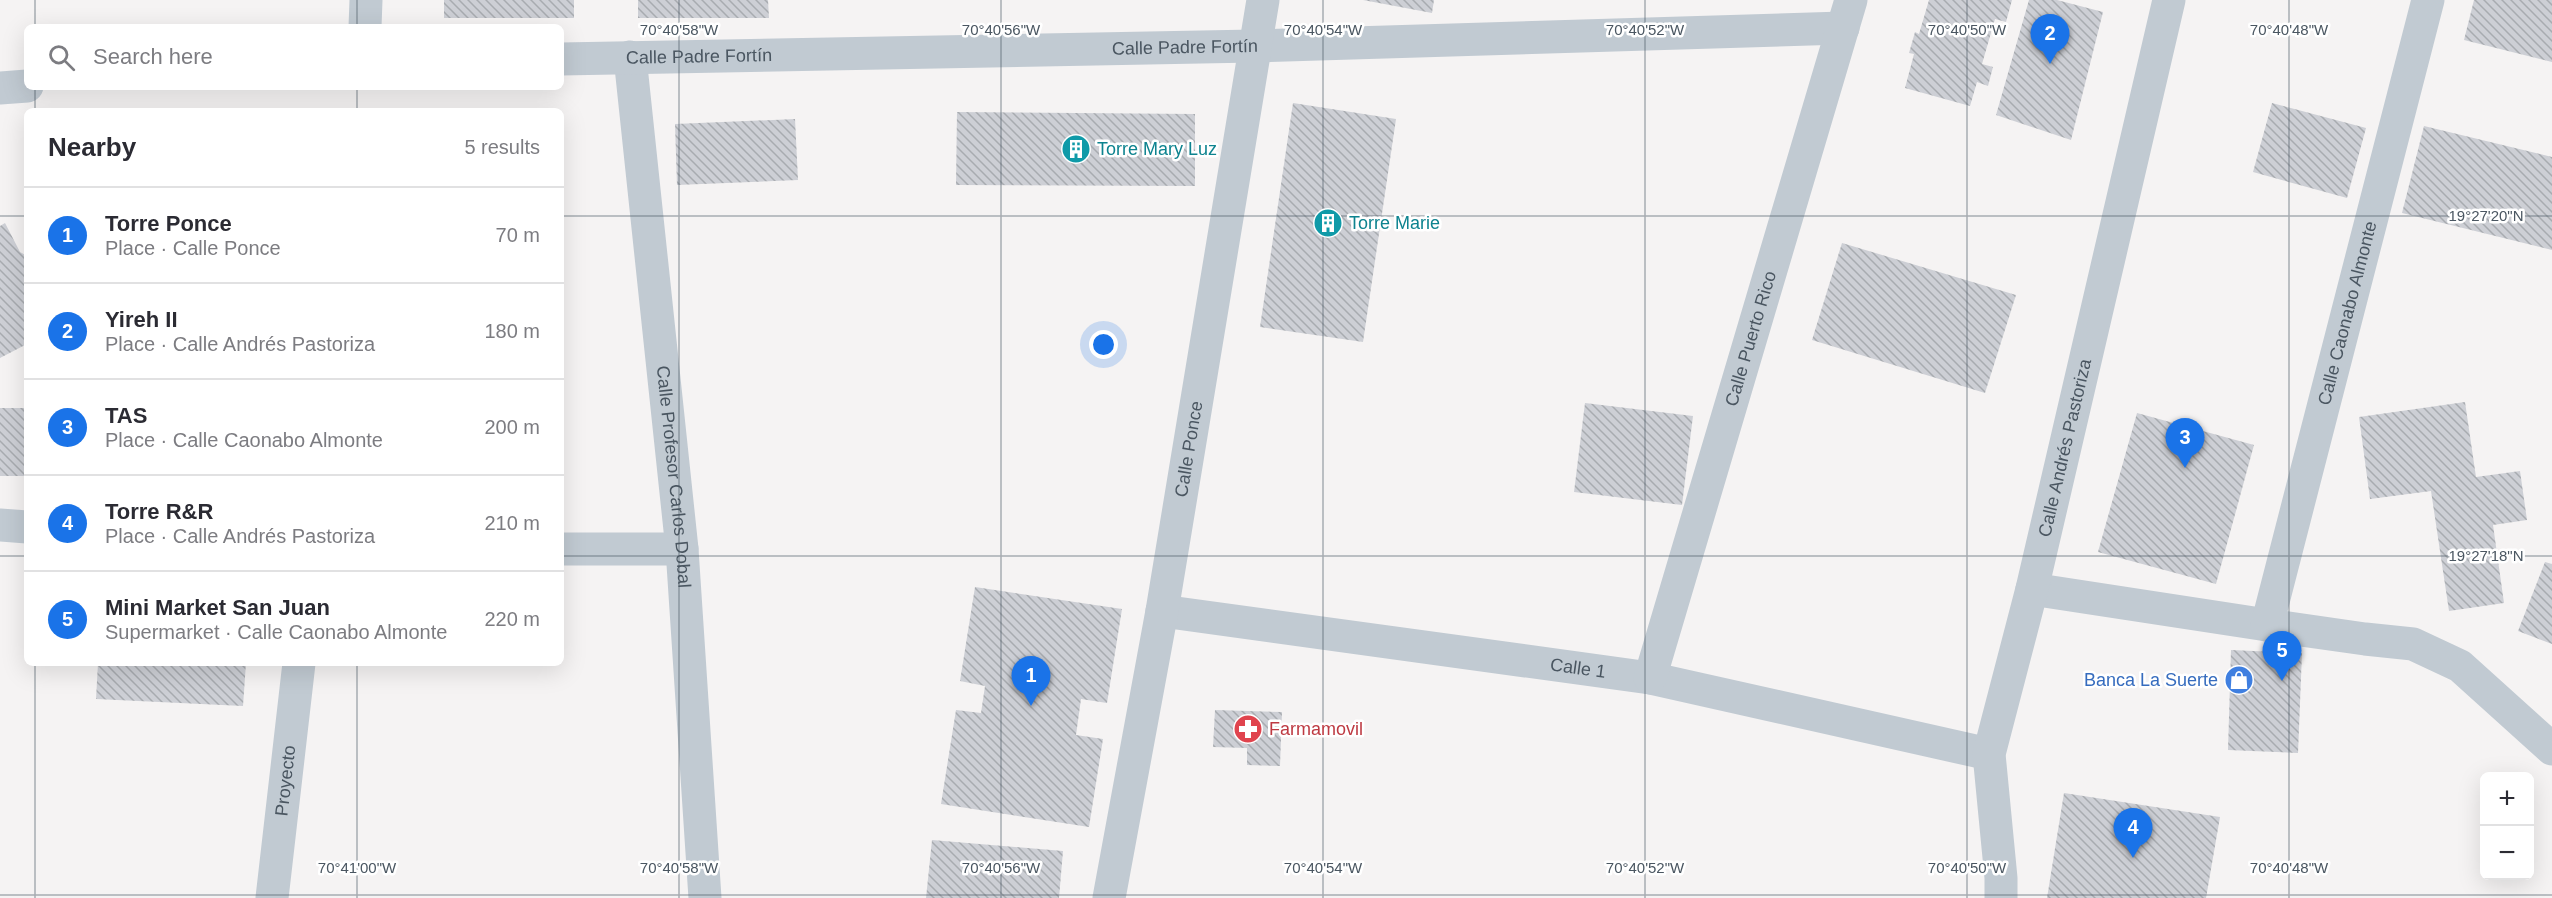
<!DOCTYPE html>
<html lang="en">
<head>
<meta charset="utf-8">
<style>
	:root { --surface:#fff; --page:#f2f2f3; --text:#2b2b33; --muted:#7c7c81; --line:#e1e1e2; --accent:#1a73e8 }
	body { margin:0; font-family:Helvetica,sans-serif; background:var(--page); color:var(--text) }
	.controls { position:absolute; right:18px; bottom:18px; display:grid; overflow:hidden; border-radius:9px; box-shadow:0 6px 24px #0002 }
	.controls button { width:54px; height:54px; display:grid; place-items:center; padding:0; border:0; border-bottom:2px solid var(--line); background:var(--surface); color:var(--text); font:30px sans-serif }
	.you { position:absolute; left:1104px; top:345px; width:21px; height:21px; margin:-15px; border:4px solid #fff; border-radius:50%; background:#1a73e8; box-shadow:0 0 0 9px #1a73e833 }
	.badge { display:grid; place-items:center; width:39px; height:39px; border-radius:50%; background:var(--accent); color:#fff; font-size:20px; font-weight:700 }
	.pin { position:absolute; translate:-50% -50px; filter:drop-shadow(0 2px 3px #0008) }
	.pin::after { content:''; position:absolute; top:32px; width:21px; height:18px; background:inherit; clip-path:polygon(0 0,100% 0,50% 100%) }
	.list { margin:0; padding:0; list-style:none }
	h2 { display:flex; justify-content:space-between; align-items:center; height:78px; margin:0; padding:0 24px; font-size:26px }
	h2 small { font-size:20px; font-weight:400; color:var(--muted) }
	.list li { display:grid; grid-template-columns:39px 1fr auto; gap:18px; align-items:center; box-sizing:border-box; height:96px; padding:0 24px; border-top:2px solid var(--line) }
	.list b { display:block; font-size:22px; white-space:nowrap }
	.list p { margin:0; font-size:20px; white-space:nowrap; color:var(--muted) }
	.list em { font-size:20px; font-style:normal; color:var(--muted) }
	.icon { flex:none; width:33px; height:33px; fill:none; stroke:currentColor; stroke-width:2; stroke-linecap:round; stroke-linejoin:round }
	.map { position:relative; flex:none; width:2552px; height:898px; overflow:hidden }
	.search { position:absolute; background:var(--surface); box-shadow:0 6px 24px #0002; left:24px; top:24px; width:540px; height:66px; display:flex; align-items:center; gap:15px; box-sizing:border-box; padding:0 21px; border-radius:9px; color:var(--muted); font-size:22px }
	.panel { position:absolute; background:var(--surface); box-shadow:0 6px 24px #0002; left:24px; top:108px; width:540px; height:558px; border-radius:9px }
	.map>svg:first-child { display:block }
</style>
</head>
<body>
<div class="map">
<svg width="2552" height="898" viewBox="0 0 2552 898">
	<defs>
		<pattern id="building-back-hatch" width="6" height="6" patternUnits="userSpaceOnUse" patternTransform="scale(1.5)"><rect width="6" height="6" fill="#cdcfd5"/><path d="M-1 5l2 2M0 0l6 6M5-1l2 2" fill="none" stroke="#a8abb0"/></pattern>
	</defs>
	<rect width="100%" height="100%" fill="#f5f3f3"/>
	<!-- building -->
	<g fill="url(#building-back-hatch)">
		<rect x="444" y="0" width="130" height="18"/>
		<path d="M638,0h130l1,18h-131z"/>
		<path d="M1363,0h71l-2,13z"/>
		<path d="M1929,0h83l-6,22 -11,-3 -13,45 11,3 -5,19 -11,-4 -7,24 -65,-18 9,-34 -5,-1 6,-21 4,2z"/>
		<path d="M2029,0h28l46,12 -32,128 -75,-25z"/>
		<path d="M2474,0h78v62l-88,-22z"/>
		<path d="M1293,103l103,16 -33,223 -103,-15z"/>
		<path d="M2272,103l94,25 -19,70 -94,-26z"/>
		<path d="M957,112l238,2v72l-239,-1z"/>
		<path d="M795,119l3,61 -121,5 -2,-61z"/>
		<path d="M2424,126l128,31v93l-150,-37z"/>
		<path d="M5,223l15,29 7,4v88l-27,14v-132z"/>
		<path d="M1842,243l174,52 -31,98 -173,-53z"/>
		<path d="M2465,402l11,75 44,-6 7,49 -34,5 11,78 -55,8 -18,-120 -61,8 -11,-82z"/>
		<path d="M1585,403l108,13 -11,89 -108,-13z"/>
		<rect x="0" y="408" width="27" height="68"/>
		<path d="M2137,413l117,32 -38,139 -118,-32z"/>
		<path d="M2545,562l7,2v80l-34,-13z"/>
		<path d="M975,587l147,22 -15,94 -26,-4 -5,36 27,4 -14,88 -148,-23 15,-94 25,3 4,-27 -25,-5z"/>
		<path d="M2231,650l71,3 -4,100 -70,-3z"/>
		<path d="M98,663h148l-3,43 -147,-7z"/>
		<path d="M1215,710l67,2 -2,54 -33,-1v-17l-34,-1z"/>
		<path d="M2064,793l156,24 -14,81h-159z"/>
		<path d="M932,840l131,11 -4,47h-133z"/>
	</g>
	<g fill="none" stroke-linecap="round" stroke-linejoin="round">
		<!-- minor -->
		<g stroke="#c1cad2" stroke-width="33">
			<path d="M365,27l1,-27"/>
			<path id="s1" d="M630,57l52,492 23,349"/>
			<path id="s2" d="M561,59l693,-13 589,-18"/>
			<path d="M0,88l27,-2"/>
			<path d="M0,525l27,2"/>
			<path d="M561,549h121"/>
			<path d="M2032,589l235,36 98,14 48,5 47,22 92,83"/>
			<path id="s3" d="M1162,611l488,67 339,76"/>
			<path id="s4" d="M2267,625l161,-625"/>
			<path id="s5" d="M1650,678l201,-678"/>
			<path id="s6" d="M272,898l27,-235"/>
			<path id="s7" d="M1109,898l53,-287 101,-611"/>
			<path id="s8" d="M2001,898v-20l-12,-124 43,-165 137,-589"/>
		</g>
	</g>
	<!-- ticks -->
	<path fill="none" stroke="#4a5661" stroke-width="1.5" stroke-opacity="0.45" d="M35,0v27M357,0v27M679,0v898M1001,0v898M1323,0v898M1645,0v898M1967,0v898M2289,0v898M35,87v24M357,87v24M0,216h27M561,216h1991M0,556h27M561,556h1991M35,663v235M357,663v235M0,895h2552"/>
	<!-- icons -->
	<defs>
		<g id="building-disc" transform="scale(1.5)"><circle r="9.5" fill="#0f9aa8" stroke="#fff"/><path d="M-4-6H4V6H1V3H-1V6H-4ZM-2.5-4.3h1.7v1.8h-1.7ZM.8-4.3h1.7v1.8H.8ZM-2.5-1h1.7V.8h-1.7ZM.8-1h1.7V.8H.8Z" fill="#fff"/></g>
		<g id="shop-disc" transform="scale(1.5)"><circle r="9.5" fill="#3f7fe0" stroke="#fff"/><path d="M-5-2.5h2.3a2.7 3.5 0 0 1 5.4 0H5L5.5 6h-11ZM-1.5-2.5h3a1.5 2.3 0 0 0-3 0Z" fill="#fff"/></g>
		<g id="pharmacy-disc" transform="scale(1.5)"><circle r="9.5" fill="#e0444e" stroke="#fff"/><path d="M-2-6h4v4h4v4h-4v4h-4v-4h-4v-4h4Z" fill="#fff"/></g>
	</defs>
	<g fill-rule="evenodd">
		<use href="#building-disc" x="1076" y="149"/>
		<use href="#building-disc" x="1328" y="223"/>
		<use href="#shop-disc" x="2239" y="680"/>
		<use href="#pharmacy-disc" x="1248" y="729"/>
	</g>
	<g text-anchor="middle" stroke-width="5" stroke-linejoin="round" paint-order="stroke">
		<!-- street labels -->
		<g font-size="18" fill="#4a5661" stroke="#fff">
			<text dy="6" stroke="none"><textPath href="#s2" startOffset="624">Calle Padre Fortín</textPath></text>
			<text dy="6" stroke="none"><textPath href="#s2" startOffset="138">Calle Padre Fortín</textPath></text>
			<text dy="6" stroke="none"><textPath href="#s4" startOffset="322">Calle Caonabo Almonte</textPath></text>
			<text dy="6" stroke="none"><textPath href="#s5" startOffset="354">Calle Puerto Rico</textPath></text>
			<text dy="6" stroke="none"><textPath href="#s8" startOffset="460">Calle Andrés Pastoriza</textPath></text>
			<text dy="6" stroke="none"><textPath href="#s7" startOffset="456">Calle Ponce</textPath></text>
			<text dy="6" stroke="none"><textPath href="#s1" startOffset="422">Calle Profesor Carlos Dobal</textPath></text>
			<text dy="6" stroke="none"><textPath href="#s3" startOffset="420">Calle 1</textPath></text>
			<text dy="6" stroke="none"><textPath href="#s6" startOffset="118">Proyecto</textPath></text>
		</g>
		<!-- culture labels -->
		<g font-size="18" fill="#0d838f" stroke="#fff" text-anchor="start">
			<text x="1097" y="155">Torre Mary Luz</text>
			<text x="1349" y="229">Torre Marie</text>
		</g>
		<!-- shop labels -->
		<g font-size="18" fill="#366cbe" stroke="#fff" text-anchor="end">
			<text x="2218" y="686">Banca La Suerte</text>
		</g>
		<!-- health labels -->
		<g font-size="18" fill="#be3a42" stroke="#fff" text-anchor="start">
			<text x="1269" y="735">Farmamovil</text>
		</g>
	</g>
	<g font-size="15" text-anchor="middle" fill="#4a5661" stroke="#fff" stroke-width="5" stroke-linejoin="round" paint-order="stroke">
		<text x="679" y="35">70°40'58"W</text>
		<text x="1001" y="35">70°40'56"W</text>
		<text x="1323" y="35">70°40'54"W</text>
		<text x="1645" y="35">70°40'52"W</text>
		<text x="1967" y="35">70°40'50"W</text>
		<text x="2289" y="35">70°40'48"W</text>
		<text x="2486" y="221">19°27'20"N</text>
		<text x="2486" y="561">19°27'18"N</text>
		<text x="357" y="873">70°41'00"W</text>
		<text x="679" y="873">70°40'58"W</text>
		<text x="1001" y="873">70°40'56"W</text>
		<text x="1323" y="873">70°40'54"W</text>
		<text x="1645" y="873">70°40'52"W</text>
		<text x="1967" y="873">70°40'50"W</text>
		<text x="2289" y="873">70°40'48"W</text>
	</g>
</svg>
<div class="controls">
<button>+</button>
<button>−</button>
</div>
<div class="you"></div>
<div class="pin badge" style="left:1031px;top:706px">1</div>
<div class="pin badge" style="left:2050px;top:64px">2</div>
<div class="pin badge" style="left:2185px;top:468px">3</div>
<div class="pin badge" style="left:2133px;top:858px">4</div>
<div class="pin badge" style="left:2282px;top:681px">5</div>
<div class="search"><svg class="icon" aria-label="search" viewBox="0 0 24 24"><circle cx="10" cy="10" r="6"/><path d="M15 15l6 6"/></svg>Search here</div>
<section class="panel">
<h2>Nearby<small>5 results</small></h2>
<ul class="list">
<li><span class="badge">1</span><div><b>Torre Ponce</b><p>Place · Calle Ponce</p></div><em>70 m</em></li>
<li><span class="badge">2</span><div><b>Yireh II</b><p>Place · Calle Andrés Pastoriza</p></div><em>180 m</em></li>
<li><span class="badge">3</span><div><b>TAS</b><p>Place · Calle Caonabo Almonte</p></div><em>200 m</em></li>
<li><span class="badge">4</span><div><b>Torre R&amp;R</b><p>Place · Calle Andrés Pastoriza</p></div><em>210 m</em></li>
<li><span class="badge">5</span><div><b>Mini Market San Juan</b><p>Supermarket · Calle Caonabo Almonte</p></div><em>220 m</em></li>
</ul>
</section>
</div>
</body>
</html>
